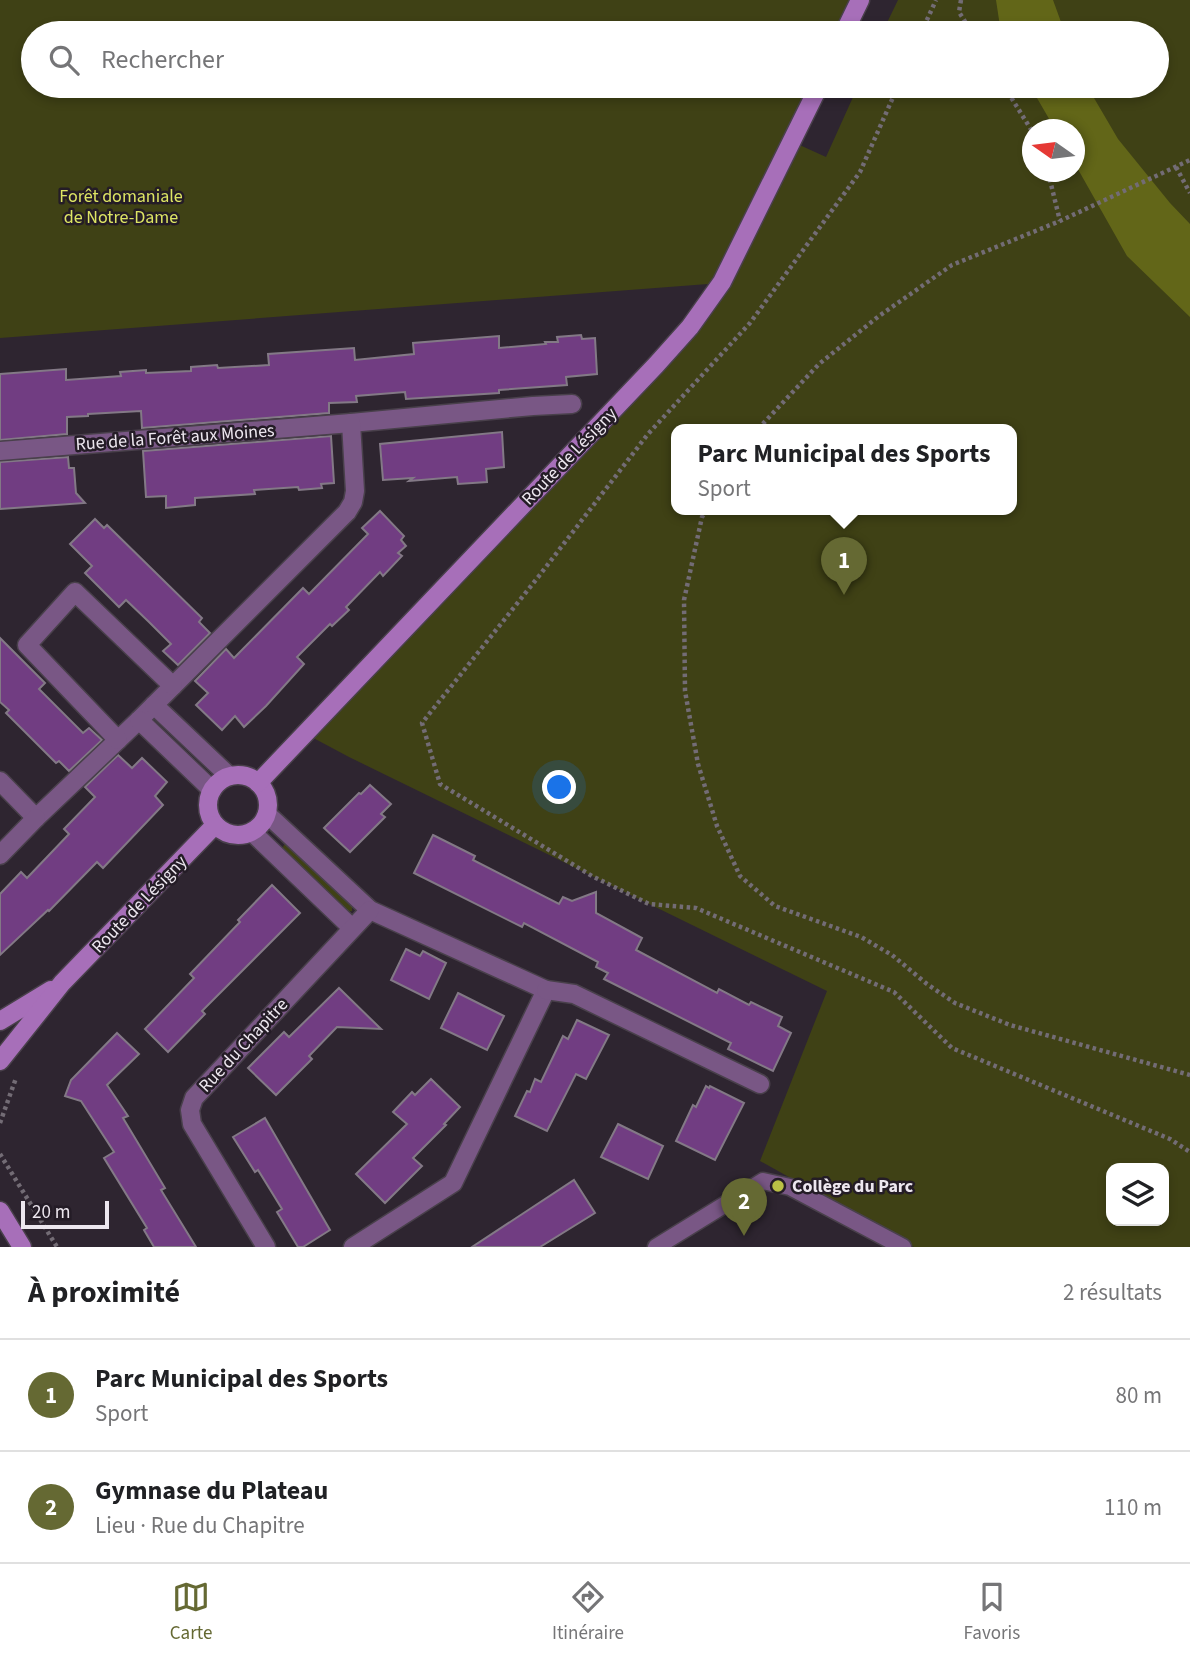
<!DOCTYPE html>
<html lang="fr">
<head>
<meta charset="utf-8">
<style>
	:root { --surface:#fff; --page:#f2f2f2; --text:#202124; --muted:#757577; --line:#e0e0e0; --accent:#656933 }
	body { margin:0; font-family:"Source Sans 3",sans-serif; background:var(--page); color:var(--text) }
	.controls { position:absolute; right:21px; bottom:21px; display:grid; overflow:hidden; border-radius:14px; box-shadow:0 4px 10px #0003 }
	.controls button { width:63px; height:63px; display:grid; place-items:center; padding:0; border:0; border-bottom:2px solid var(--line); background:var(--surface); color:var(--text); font:35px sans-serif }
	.compass { position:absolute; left:1022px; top:119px; width:63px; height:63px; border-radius:50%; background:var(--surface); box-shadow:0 4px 10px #0003; rotate:284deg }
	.scale { position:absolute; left:21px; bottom:18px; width:88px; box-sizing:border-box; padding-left:7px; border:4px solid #ede7ef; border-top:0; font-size:19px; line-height:24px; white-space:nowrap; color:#ede7ef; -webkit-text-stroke:5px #241c26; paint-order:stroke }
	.you { position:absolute; left:560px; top:788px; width:24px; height:24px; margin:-18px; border:5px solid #fff; border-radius:50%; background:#1a73e8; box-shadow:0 0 0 10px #1a73e833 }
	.badge { display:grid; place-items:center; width:46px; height:46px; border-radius:50%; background:var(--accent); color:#fff; font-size:23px; font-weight:700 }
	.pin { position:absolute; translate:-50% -58px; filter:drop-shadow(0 2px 4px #0008) }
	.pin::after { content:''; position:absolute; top:37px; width:24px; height:21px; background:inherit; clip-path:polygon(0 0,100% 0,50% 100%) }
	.popup { position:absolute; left:671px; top:424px; width:346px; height:91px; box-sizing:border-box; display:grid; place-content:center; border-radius:14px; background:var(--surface); filter:drop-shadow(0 2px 5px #0005); font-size:23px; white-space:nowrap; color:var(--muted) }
	.popup b { font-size:26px; color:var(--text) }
	.popup::after { content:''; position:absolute; left:50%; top:100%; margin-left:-14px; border:14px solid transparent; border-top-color:var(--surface) }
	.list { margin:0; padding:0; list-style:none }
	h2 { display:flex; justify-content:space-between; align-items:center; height:91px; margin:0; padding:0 28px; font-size:30px }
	h2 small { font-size:23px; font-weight:400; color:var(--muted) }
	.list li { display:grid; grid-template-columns:46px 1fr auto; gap:21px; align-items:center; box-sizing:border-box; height:112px; padding:0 28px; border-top:2px solid var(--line) }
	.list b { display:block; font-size:26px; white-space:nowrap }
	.list p { margin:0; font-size:23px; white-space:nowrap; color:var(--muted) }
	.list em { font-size:23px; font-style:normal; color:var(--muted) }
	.icon { flex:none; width:38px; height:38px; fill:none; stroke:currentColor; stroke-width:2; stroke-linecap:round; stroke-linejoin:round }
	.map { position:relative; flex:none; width:1190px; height:1247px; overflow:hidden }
	.search { position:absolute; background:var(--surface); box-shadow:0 4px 10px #0003; left:21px; right:21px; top:21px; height:77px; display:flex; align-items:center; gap:18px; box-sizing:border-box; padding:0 24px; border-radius:38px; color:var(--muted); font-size:26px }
	.sheet { height:315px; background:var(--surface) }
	nav { display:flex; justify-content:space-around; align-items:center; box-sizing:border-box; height:98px; border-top:2px solid var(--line); background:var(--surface); font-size:19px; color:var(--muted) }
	nav a { display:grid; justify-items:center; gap:4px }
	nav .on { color:var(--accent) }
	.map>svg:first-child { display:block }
</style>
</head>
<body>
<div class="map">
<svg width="1190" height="1247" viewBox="0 0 1190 1247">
	<rect width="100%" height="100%" fill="#2e2530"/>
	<!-- green -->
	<g fill="#3f4115" fill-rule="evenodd">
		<path d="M0,0h857l-16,33h-808v53h783l-23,56 33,15 32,-71h299v-53h-275l16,-33h292v1247h-276l-154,-86 67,-170 -478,-234 -45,-24 417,-450 -721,55zM1032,130h42v42h-42zM676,429h336v80h-336zM1111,1168h53v53h-53z"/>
		<path d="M287,844l65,61v6l-5,1 -65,-63 2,-4z"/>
	</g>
	<!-- water -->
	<g fill="#626618">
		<path d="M996,0h57l12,33h-64z"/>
		<path d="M1030,86h57l31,53 52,64 20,21v93l-63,-61 -52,-92 -1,-34 -19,-1z"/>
	</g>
	<!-- building -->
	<g fill="#713d82" stroke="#837986" stroke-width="2">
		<path d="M581,335l1,4 13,-1 2,36 -31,3 1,8 -68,5v3l-93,6 -1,-7 -49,4 1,6 -28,1v10l-187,15 -1,-17 -53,3v2l-21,1v17l-67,6v-66l66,-5v11l55,-4 -1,-4 26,-2v3l45,-2v-4l26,-2 1,3 51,-3 -1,-11 86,-6 1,12 59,-6 -1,-11 86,-7v12l47,-4 -1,-2h13l-1,-5z"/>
		<path d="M502,432l2,35 -18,2 1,13 -29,2 -1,-7 -48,4 4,-3 -30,2 -3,-36z"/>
		<path d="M331,436l3,47 -13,1 1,4 -23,2 -1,-3 -44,3 1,4 -60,4v7l-29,3v-12l-20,1 -3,-46z"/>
		<path d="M68,457l1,11h5l2,25 9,10 -85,6v-47z"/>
		<path d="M380,511l24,25 -3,4 5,6 -8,7 4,3 -19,20 -3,-4 -34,35 3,3 -17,16 -2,-2 -33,33 7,7 -38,42 -22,21 -9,-11 -13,14 -26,-25 12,-12 -13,-12 31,-32 8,9 69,-70 6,6 59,-60 -6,-6z"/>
		<path d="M95,519l9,9 3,-3 95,93 -3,4 11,11 -32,32 -15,-14 8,-7 -22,-22 -23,-22 -7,7 -34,-34 7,-7 -22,-22z"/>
		<path d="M0,638l45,45 -6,6 44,44 6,-5 13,12 -33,31 -10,-10 -3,2 -50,-50 3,-3 -9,-8z"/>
		<path d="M118,755l14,13 10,-10 25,24 -12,14 8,9 -60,63 -6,-6 -48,49 -1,-1 -48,45v-61l21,-22 6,6 42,-44 -5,-5 31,-32 -10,-10z"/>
		<path d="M370,785l21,19 -10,10 4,3 -35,35 -26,-24 35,-35 2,1z"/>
		<path d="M433,835l42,21 -2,4 86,44 4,-7 9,4 24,-9v21l46,25 -6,12 81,43 2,-4 30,16 2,-3 31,15 -4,9 13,7 -18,38 -45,-22 3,-6 -127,-64 4,-6 -12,-6 2,-5 -74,-39 -2,4 -108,-54z"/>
		<path d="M272,885l28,28 -98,98 3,3 -37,38 -23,-23 49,-51 -4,-4 50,-52 -2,-2z"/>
		<path d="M406,949l14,7 3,-5 23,12 -17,36 -38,-19z"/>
		<path d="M339,988l42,41 -44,-2 -28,29 3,3 -36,36 -28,-27 36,-36 5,5z"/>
		<path d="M458,993l46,23 -17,34 -46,-22z"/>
		<path d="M577,1020l32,15 -23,44 -10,-5 -29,57 -32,-15 12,-25 3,1 5,-13 6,3 22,-46 5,3z"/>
		<path d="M117,1033l22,21 -32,31 21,31 -5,2 42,70 -4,2 35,57h-42l-10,-17 3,-2 -43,-70 10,-6 -33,-51 -16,-5 6,-16z"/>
		<path d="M431,1079l29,28 -16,17 2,1 -33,33 9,8 -37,37 -29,-29 51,-50 -14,-12 19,-20 3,3z"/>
		<path d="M706,1086l3,2 1,-2 34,17 -29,57 -39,-19 17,-36 3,2z"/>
		<path d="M265,1118l65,112 -27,17h-5l-21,-35 5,-3 -24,-39 -3,2 -22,-35z"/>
		<path d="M618,1124l45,22 -15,33 -47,-22z"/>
		<path d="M574,1180l21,33 -55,34h-68z"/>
	</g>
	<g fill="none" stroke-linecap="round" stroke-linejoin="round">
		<!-- lane casing -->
		<g stroke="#49404b" stroke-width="19">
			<path id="lane" d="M656,1247l107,-66 27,6 113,60"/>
		</g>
		<!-- street casing -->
		<g stroke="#49404b" stroke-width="21">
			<g id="street">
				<path d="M351,423l182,-17 39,-2"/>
				<path d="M0,451l351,-28 4,68 -2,11 -6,10 -208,208 -103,98 -36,-37"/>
				<path d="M154,705l75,71"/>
				<path d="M139,720l73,70"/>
				<path d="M118,740l-91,-95 48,-53 98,94"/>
				<path d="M267,814l103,96 176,80 -93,193 -100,64"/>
				<path d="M252,832l100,96"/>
				<path d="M0,855l36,-37"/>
				<path d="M546,990l28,4 186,90"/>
				<path d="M266,1247l-74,-123 -2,-14 4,-12 176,-188"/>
			</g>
		</g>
		<!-- secondary casing -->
		<g stroke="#49404b" stroke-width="21">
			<g id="secondary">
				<path d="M844,33l16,-33"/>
				<circle cx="238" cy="805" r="30"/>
				<path d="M258,783l398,-418 34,-38 32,-45 97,-196"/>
				<path d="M0,1021l51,-31"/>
				<path d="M0,1061l62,-78 153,-158"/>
				<path d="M0,1211l22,36"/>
			</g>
		</g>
		<!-- path -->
		<g stroke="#736c75" stroke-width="4.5" stroke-dasharray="3.5 3.5" stroke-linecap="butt">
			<path d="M961,0l-2,12 13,21"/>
			<path d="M921,33l15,-33"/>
			<path d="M898,86l-38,86 -110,151 -102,111 -109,142 -117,147 18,61 152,92 57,28 47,4 198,84 58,56 218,91 20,13"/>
			<path d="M1004,86l28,45"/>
			<path d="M1176,167l14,26"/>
			<path d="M1048,172l12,49"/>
			<path d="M758,429l61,-65 60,-48 73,-51 108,-44 130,-61"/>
			<path d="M707,509l-5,8 -18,83 1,91 13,73 19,62 23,50 35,30 86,31 31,18 35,29 28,19 55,22 180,50"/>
			<path d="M0,1123l16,-45"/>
			<path d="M0,1154l57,93"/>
		</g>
		<!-- lane -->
		<use href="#lane" stroke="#795785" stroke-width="16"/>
		<!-- street -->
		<use href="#street" stroke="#795785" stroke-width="18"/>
		<!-- secondary -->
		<use href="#secondary" stroke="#a76fb9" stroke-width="18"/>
	</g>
	<!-- markers -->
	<circle fill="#bac045" stroke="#241c26" stroke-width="2.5" cx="778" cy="1186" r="7"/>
	<g text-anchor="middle" stroke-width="5" stroke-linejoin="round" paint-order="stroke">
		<!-- park labels -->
		<g font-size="18" fill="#dde563" stroke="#241c26">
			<text x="121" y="202">Forêt domaniale<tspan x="121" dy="21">de Notre-Dame</tspan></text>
		</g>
		<!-- street labels -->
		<g font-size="18" fill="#ede7ef" stroke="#241c26">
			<text transform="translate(175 437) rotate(-4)" y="6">Rue de la Forêt aux Moines</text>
			<text transform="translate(569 456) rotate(-46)" y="6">Route de Lésigny</text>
			<text transform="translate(139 904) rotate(-46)" y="6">Route de Lésigny</text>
			<text transform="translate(243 1045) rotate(-47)" y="6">Rue du Chapitre</text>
		</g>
		<!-- poi labels -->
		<g font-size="18" font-weight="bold" fill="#ede7ef" stroke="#241c26" text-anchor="start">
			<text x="792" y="1192">Collège du Parc</text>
		</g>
	</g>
</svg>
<div class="controls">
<button><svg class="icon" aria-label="layers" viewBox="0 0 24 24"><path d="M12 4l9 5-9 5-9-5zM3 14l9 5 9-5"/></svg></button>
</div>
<svg class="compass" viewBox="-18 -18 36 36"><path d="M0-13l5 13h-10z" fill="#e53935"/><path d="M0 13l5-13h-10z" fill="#757577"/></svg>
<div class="scale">20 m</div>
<div class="you"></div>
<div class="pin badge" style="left:844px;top:595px">1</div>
<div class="popup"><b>Parc Municipal des Sports</b>Sport</div>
<div class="pin badge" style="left:744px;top:1236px">2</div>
<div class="search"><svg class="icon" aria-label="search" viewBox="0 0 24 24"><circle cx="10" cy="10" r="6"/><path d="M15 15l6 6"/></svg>Rechercher</div>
</div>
<section class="sheet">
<h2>À proximité<small>2 résultats</small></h2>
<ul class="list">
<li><span class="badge">1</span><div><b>Parc Municipal des Sports</b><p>Sport</p></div><em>80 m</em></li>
<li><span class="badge">2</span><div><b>Gymnase du Plateau</b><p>Lieu · Rue du Chapitre</p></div><em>110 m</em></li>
</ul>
</section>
<nav>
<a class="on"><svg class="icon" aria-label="map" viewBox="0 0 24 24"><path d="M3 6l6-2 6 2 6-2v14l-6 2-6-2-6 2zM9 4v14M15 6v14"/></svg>Carte</a>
<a><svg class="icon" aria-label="directions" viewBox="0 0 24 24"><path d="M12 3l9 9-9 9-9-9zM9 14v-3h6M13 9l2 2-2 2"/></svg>Itinéraire</a>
<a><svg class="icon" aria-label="saved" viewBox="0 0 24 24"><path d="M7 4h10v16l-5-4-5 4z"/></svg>Favoris</a>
</nav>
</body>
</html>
